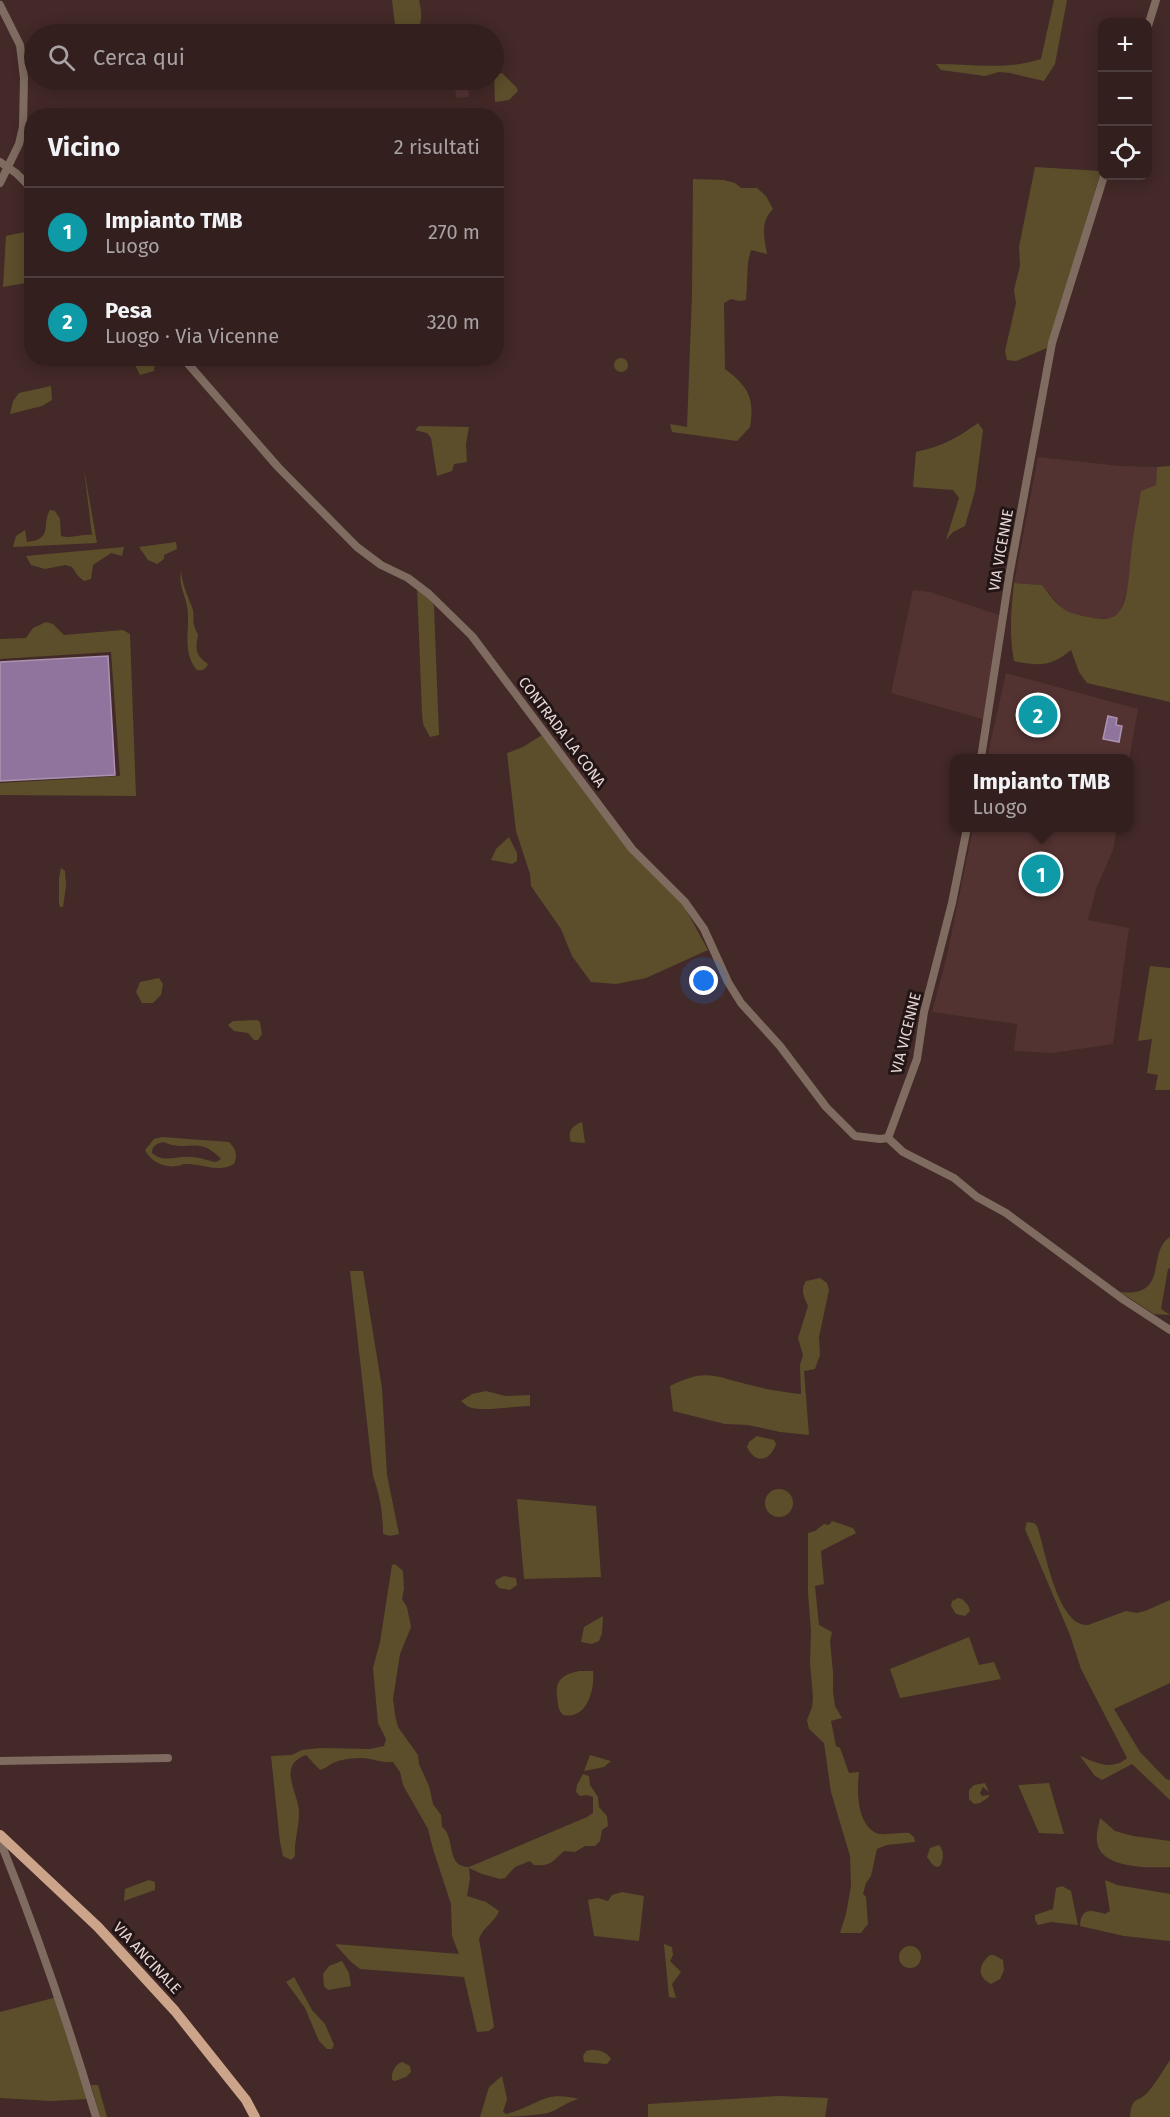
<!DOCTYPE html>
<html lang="it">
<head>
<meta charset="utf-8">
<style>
	:root { --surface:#321f1e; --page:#3a2727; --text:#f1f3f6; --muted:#a8a2a4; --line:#4d3d3c; --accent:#56c9e1 }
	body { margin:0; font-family:"Fira Sans",sans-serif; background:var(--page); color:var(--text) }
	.controls { position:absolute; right:18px; top:18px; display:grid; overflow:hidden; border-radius:12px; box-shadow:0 3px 15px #0003 }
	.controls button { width:54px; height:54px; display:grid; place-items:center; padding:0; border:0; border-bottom:2px solid var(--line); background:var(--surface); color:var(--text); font:30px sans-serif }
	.you { position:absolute; left:704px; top:981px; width:21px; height:21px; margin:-15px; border:4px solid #fff; border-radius:50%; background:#1a73e8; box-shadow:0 0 0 9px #1a73e833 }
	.badge { display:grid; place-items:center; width:39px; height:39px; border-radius:50%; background:var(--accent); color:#fff; font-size:20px; font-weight:700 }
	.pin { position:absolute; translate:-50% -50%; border:3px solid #fff; box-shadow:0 2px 6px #0006 }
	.popup { position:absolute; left:950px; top:754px; width:183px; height:78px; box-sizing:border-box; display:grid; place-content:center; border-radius:12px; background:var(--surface); filter:drop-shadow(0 2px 4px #0005); font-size:20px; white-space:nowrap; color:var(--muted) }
	.popup b { font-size:22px; color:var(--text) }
	.popup::after { content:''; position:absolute; left:50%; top:100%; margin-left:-12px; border:12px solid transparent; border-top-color:var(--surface) }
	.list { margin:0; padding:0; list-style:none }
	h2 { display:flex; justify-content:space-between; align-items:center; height:78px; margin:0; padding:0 24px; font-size:26px }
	h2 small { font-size:20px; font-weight:400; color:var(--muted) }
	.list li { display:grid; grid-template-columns:39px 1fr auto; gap:18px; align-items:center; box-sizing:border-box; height:90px; padding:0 24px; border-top:2px solid var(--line) }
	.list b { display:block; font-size:22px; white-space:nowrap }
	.list p { margin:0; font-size:20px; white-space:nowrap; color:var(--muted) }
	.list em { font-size:20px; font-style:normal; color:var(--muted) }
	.icon { flex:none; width:33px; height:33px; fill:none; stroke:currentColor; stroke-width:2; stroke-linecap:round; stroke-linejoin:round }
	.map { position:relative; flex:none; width:1170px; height:2117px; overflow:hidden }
	.search { position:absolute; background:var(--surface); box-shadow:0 3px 15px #0003; left:24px; top:24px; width:480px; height:66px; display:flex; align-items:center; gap:15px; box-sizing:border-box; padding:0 21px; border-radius:33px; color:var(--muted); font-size:22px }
	.panel { position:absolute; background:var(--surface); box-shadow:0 3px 15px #0003; left:24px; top:108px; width:480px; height:258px; border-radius:24px }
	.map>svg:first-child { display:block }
</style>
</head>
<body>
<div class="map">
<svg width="1170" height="2117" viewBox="0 0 1170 2117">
	<rect width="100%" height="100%" fill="#432928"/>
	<!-- built -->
	<g fill="#533332">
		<path d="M468,81l1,16 -13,1 -1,-12z"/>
		<path d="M1038,457l82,9 37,1 -1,18 -8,4 -17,64 -3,35 -8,24 -8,6h-17l-24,-4 -10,-6 -19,-23 -28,-2z"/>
		<path d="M913,590l17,2 69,23 -16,104 -92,-26z"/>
		<path d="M1006,673l132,36 -10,56v-7h-141z"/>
		<path d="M973,828h144l-4,22 -17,39 -8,31 41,8 -16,116 -61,9 -38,-2 3,-27 -85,-12 15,-56z"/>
	</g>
	<!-- green -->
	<g fill="#5c4e2b" fill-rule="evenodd">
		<path d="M392,0h27c3,13 4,23 -4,34h-19z"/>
		<path d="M1054,0h13l-12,64 -11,17 -34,-8 -11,-1 -14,4 -44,-6 -5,-6c33,0 73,6 105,-5z"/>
		<path d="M502,73l15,15 1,3 -9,9 -14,2 -1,-26z"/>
		<path d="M439,80h25l-1,3 -26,7z"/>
		<path d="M1035,167l66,4 -54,177 -31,13 -9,-1 -2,-9 11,-48 -2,-13 6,-24 -1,-19z"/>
		<path d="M693,179l31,1 11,3 6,5h16l9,8 7,13c-13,13 -9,28 -6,45l-16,-4 -3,12 -2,38 -7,1 -8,-2 -7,4 1,66c23,17 30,29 25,58l-13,14 -65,-9 -2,-8 17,3 5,-132z"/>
		<path d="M25,232l6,1v35l-4,5 4,1v8l-28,5 3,-51z"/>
		<circle cx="621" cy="365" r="7"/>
		<path d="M135,359h20l-1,12 -14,4 -4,-8z"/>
		<path d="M51,386l1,14 -10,6 -32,8 3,-13 6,-8z"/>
		<path d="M978,423l5,7 -8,61 -10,35 -12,6 -7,8 13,-42 -6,-8 -40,-3 3,-35c26,-6 40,-13 62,-29z"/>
		<path d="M419,426l50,1 -3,17 1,18 -13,2 -2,7 -15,5 -6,-38 -4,-5 -12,-3z"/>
		<path d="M1170,466v236l-83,-19 -8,-11 -8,-22c-21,17 -31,16 -57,11 -5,-27 -3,-51 0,-78l28,2c16,21 20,28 47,32 9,2 24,4 30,-5 10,-11 10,-43 12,-58 2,-21 7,-42 10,-63l15,-6 1,-18z"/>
		<path d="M84,469l13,74 -84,4 3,-11 9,-6 2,12c27,-3 14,-17 23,-32l5,1 5,8 1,17c10,3 21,-2 31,-1z"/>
		<path d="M176,542l1,7 -13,6v4l-7,5 -9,-4 -9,-13z"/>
		<path d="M124,547l-2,9 -11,-3 -18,12 -2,14 -7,2 -6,-5 -6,-9 -7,-2 -20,4 -14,-4 -5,-9z"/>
		<path d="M181,570c1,14 6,24 11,37 4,11 -2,14 6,27 -2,15 -4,20 10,30 -2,5 -5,7 -11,6 -16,-18 -6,-43 -10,-64 -3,-16 -8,-18 -6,-36z"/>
		<path d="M417,586l11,9 6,11 5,129 -9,2 -7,-13 -1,-11z"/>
		<path d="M46,622l7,2 11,11 59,-5 7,4 6,162 -136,-1v-12l120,-7 -9,-124 -111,7v-20l26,-1 7,-10z"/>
		<path d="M542,735l143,173 23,42 -62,28 -30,6 -25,-2 -19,-26 -11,-27 -30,-43 -1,-12 -14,-43 -9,-78 16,-6z"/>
		<path d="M509,837l8,16v8l-5,3 -21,-4 5,-11z"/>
		<path d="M61,868l4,3 1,15 -3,21h-3l-1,-4v-25z"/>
		<path d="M1150,966l20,2v122h-15l3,-15 -11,-2 5,-34 -14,2z"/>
		<path d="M159,978l4,6 -2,11 -8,8h-11l-6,-11 4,-10z"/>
		<path d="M257,1020l3,2 2,12 -4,6h-4l-6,-7 -14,-2 -6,-6 5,-4z"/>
		<path d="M582,1122l3,21 -14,-1c-4,-11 1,-16 11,-20z"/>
		<path d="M162,1137l67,5c7,8 9,12 5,22 -16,9 -30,0 -47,0 -9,0 -1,1 -10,2 -13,2 -26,-4 -32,-16l9,-11zM163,1142c26,11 35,-7 58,17l-5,3c-8,-1 -16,-5 -25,-5 -15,-2 -26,7 -39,-4 0,-7 4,-9 11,-11z"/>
		<path d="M1170,1237v31l-2,1 -7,40 9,6 -16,-1 -34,-22c50,6 26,-40 50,-55z"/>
		<path d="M350,1271h13l19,117 5,87 12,59 -9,2 -7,-2c0,-22 -3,-38 -10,-58z"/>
		<path d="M820,1278l7,5 2,7 -10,47 1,18 -5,14 -11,2 5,64 -29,-3 -32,-7 -23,-1 -52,-13 -3,-25c34,-17 42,-11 76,-2 18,5 37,8 55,10l-1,-29 3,-10 -5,-17 10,-32c-4,-9 -8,-16 -2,-25z"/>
		<path d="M486,1391l19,5 25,-1v11c-15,0 -49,6 -61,1 -3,-1 -5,-4 -8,-6l11,-7z"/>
		<path d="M757,1436l17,4 2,4c-6,17 -20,21 -29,3l2,-5z"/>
		<circle cx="779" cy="1503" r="14"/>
		<path d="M517,1499l79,7 5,71 -77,2z"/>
		<path d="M832,1521l21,7 3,5 -35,18 3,33 -9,2 4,39 13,7 -2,9 3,31v20l2,14 7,12 -11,3 5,25 4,2 9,25 10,-1c-2,18 -3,50 17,61 8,3 24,-1 33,0l5,4 1,5 -28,3 -10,4 -6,27 -5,7 -3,11 3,3 2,27 -7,9h-21l6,-19 5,-28 -1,-30 -19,-64 -7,-49 -15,-14 -2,-9 5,-13 1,-10 -3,-34 1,-32 -3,-38v-60l7,-2 9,-7 5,1z"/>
		<path d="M1027,1522l7,1 3,3c8,22 20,101 51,99l38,-14 11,2 8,-2 25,-11v83l-56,26 26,43 26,27 4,1v20l-38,-36 -30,16 -7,-4 -15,-20c17,7 32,15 47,2l-46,-89 -11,-34 -45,-106z"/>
		<path d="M395,1564l8,7 1,18 -2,10 5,8 4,20 -11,27 -7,45 2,16 3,12 20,28 1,9 10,22 4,18 8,11 1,12c14,10 3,40 27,40l118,-50 6,-4v-16l-6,-2 -7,1 -4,-4 1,-7 6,-11 6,2 1,9 8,12 1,10 8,9 1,10 -6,4 -2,11 -5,5h-10l-10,6 -11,-1c-10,9 -13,16 -30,14l-4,-4 -15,6 -10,11 -5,1 -18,-5 -13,-6 1,11 -3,17 19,6 13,9c-4,11 -16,16 -20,28l14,81 1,7 -5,4 -12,1 -13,-55 -104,-8 -10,-8 -15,-17 124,10 -7,-18 -1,-32 -18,-55 -5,-20 -25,-44 -3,-13 -7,-10c-11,1 -19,-3 -30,-4 -8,0 -23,1 -30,5 -5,3 -7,5 -13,7l-14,-15c-30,11 -7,37 -7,58 0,15 -5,28 -4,43l-4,4 -8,-4 -3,-14 -9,-86 21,-1 10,-5 18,-2 50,1 14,-3 2,-7 -8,-16 -5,-55 7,-26 12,-77z"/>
		<path d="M504,1576l12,2 1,7 -7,5 -11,-2 -4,-5 1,-3z"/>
		<path d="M958,1598c6,1 11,7 12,13l-5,5 -9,-2 -5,-8 1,-5z"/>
		<path d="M603,1616l-1,17 -3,8 -7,3 -11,-2 3,-15z"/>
		<path d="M969,1637l10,28 15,-3 7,17 -101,19 -10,-29z"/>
		<path d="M580,1671h13c2,19 -6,49 -30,44 -5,-5 -5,-11 -6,-19 -2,-17 7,-22 23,-25z"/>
		<path d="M590,1755l21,6 -7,6 -20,4z"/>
		<path d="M985,1783l4,9 -6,-5 -3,6 2,3 7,-1v2l-9,6 -6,1 -5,-5v-9l5,-5z"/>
		<path d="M1049,1783l15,51 -25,-1 -21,-48z"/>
		<path d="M1100,1818l15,13 18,5 37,5v26c-20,1 -71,2 -73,-26 -1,-8 2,-16 3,-23z"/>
		<path d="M939,1845c5,6 5,14 1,21l-4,1 -4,-3 -5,-7 3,-9z"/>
		<path d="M149,1880l6,2v8l-31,11 1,-12z"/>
		<path d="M1105,1880l12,5 53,9v47l-46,-5 -44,-10c1,-19 11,-16 25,-12l5,-3z"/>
		<path d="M1062,1886l9,5 7,34 -27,-3 -13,3 -3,-5v-5l18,-6 3,-21z"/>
		<path d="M622,1892l22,4 -5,45 -45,-5 -6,-36 10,-2 10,3 4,-6z"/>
		<path d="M664,1944l8,3 1,8 -3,6 11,11 -9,12 4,14 -7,-1z"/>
		<circle cx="910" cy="1957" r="11"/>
		<path d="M990,1955h4l9,5 1,10 -4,9 -9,5c-15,-7 -12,-20 -1,-29z"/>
		<path d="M342,1961l7,12 2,13 -23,4 -4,-4 -1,-12 6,-8z"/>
		<path d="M294,1977l18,33 13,14 9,21 -2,4h-5l-8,-8 -14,-33 -19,-26z"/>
		<path d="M57,1997l32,102 -38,2 -51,-3v-86z"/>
		<path d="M591,2050c8,0 15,1 20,9l-4,5 -23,-2 -1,-6 3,-5z"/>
		<path d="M1170,2060v57h-40c2,-22 7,-13 18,-25 8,-9 15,-22 22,-32z"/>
		<path d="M402,2062l8,4 1,6 -5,5 -11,4 -3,-1c-1,-7 3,-16 10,-18z"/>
		<path d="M502,2076l5,23 -4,13 3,2c33,-8 36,-24 73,-15 -11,2 -19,10 -31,14 -21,4 -46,4 -68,4l9,-30z"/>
		<path d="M91,2085h7l9,32h-7z"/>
		<path d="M779,2096l49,2 -3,19h-177v-13z"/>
	</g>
	<!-- water -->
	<g fill="#90749e" stroke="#ab92af" stroke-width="1.5">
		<path d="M108,656l7,119 -115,6v-119z"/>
		<path d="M1108,716l9,2 -1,7 6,1 -3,16 -16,-3z"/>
	</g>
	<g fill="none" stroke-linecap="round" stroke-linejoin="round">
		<!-- minor -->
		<g stroke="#7f6b5f" stroke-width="8">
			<path d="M0,5l20,40 4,33 -1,49 -4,17 -19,39"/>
			<path d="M1148,26l8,-26"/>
			<path d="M0,162l16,11 16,16"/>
			<path d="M183,358l95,109 79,80 24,18 27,13 21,16 43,42 160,213 53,53 19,27 24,53 13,21 39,43 46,61 29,29 25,3 8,-1"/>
			<path d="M981,758l29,-187 42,-228 52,-167"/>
			<path d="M888,1138l15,14 51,26 23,19 29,16 118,87 46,30"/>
			<path d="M888,1138l29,-79 7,-47 28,-109 15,-75"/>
			<path d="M0,1761l168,-3"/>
			<path d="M0,1841c37,91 68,182 96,276"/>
		</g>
		<!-- major -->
		<path stroke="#cca48a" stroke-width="10" d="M0,1835l98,92 77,84 71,89 9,17"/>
	</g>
	<g text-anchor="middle" stroke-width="6" stroke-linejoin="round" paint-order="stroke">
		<!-- street labels -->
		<g font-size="15" fill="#e9d7d6" stroke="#211615">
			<text transform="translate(1001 550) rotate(-80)" y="5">VIA VICENNE</text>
			<text transform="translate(562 732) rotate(53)" y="5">CONTRADA LA CONA</text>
			<text transform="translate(906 1033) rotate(-76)" y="5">VIA VICENNE</text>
			<text transform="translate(147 1958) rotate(47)" y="5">VIA ANCINALE</text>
		</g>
	</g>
</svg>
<div class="controls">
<button>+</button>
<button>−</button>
<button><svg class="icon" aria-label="locate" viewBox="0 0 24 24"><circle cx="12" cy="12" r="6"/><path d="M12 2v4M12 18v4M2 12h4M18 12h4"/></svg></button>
</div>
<div class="you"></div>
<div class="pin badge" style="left:1041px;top:874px;background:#0f9aa8">1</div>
<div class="popup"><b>Impianto TMB</b>Luogo</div>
<div class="pin badge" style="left:1038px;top:715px;background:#0f9aa8">2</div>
<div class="search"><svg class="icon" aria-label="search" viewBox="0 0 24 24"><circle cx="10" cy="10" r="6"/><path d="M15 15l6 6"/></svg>Cerca qui</div>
<section class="panel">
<h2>Vicino<small>2 risultati</small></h2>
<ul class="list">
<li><span class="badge" style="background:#0f9aa8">1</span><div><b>Impianto TMB</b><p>Luogo</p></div><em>270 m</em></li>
<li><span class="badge" style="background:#0f9aa8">2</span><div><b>Pesa</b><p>Luogo · Via Vicenne</p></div><em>320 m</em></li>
</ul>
</section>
</div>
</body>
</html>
